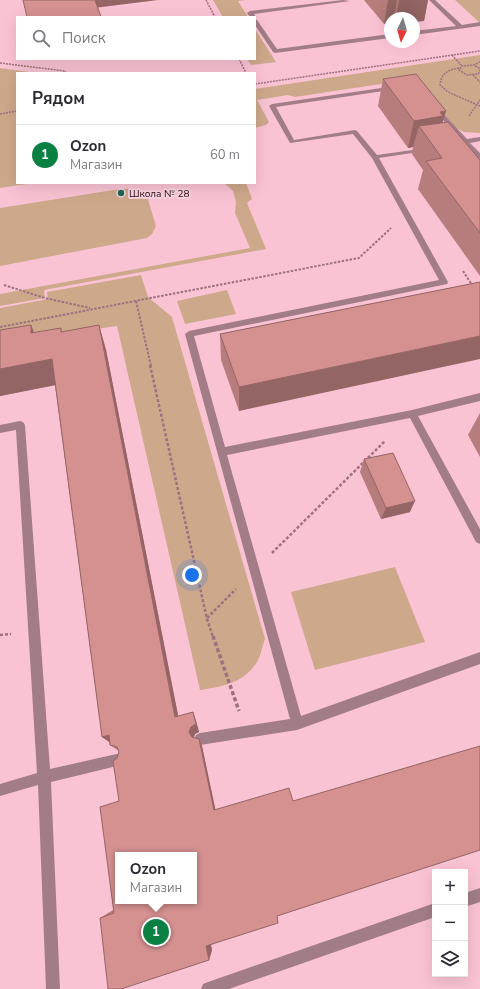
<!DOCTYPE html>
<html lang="ru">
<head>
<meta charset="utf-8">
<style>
	:root { --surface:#fff; --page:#f2f2f3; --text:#2b2b33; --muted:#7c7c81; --line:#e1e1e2; --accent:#0b8043 }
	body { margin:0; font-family:"Nunito Sans",sans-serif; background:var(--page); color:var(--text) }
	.controls { position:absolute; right:12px; bottom:12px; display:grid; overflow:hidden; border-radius:0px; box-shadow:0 4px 16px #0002 }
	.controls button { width:36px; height:36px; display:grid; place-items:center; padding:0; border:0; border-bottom:1px solid var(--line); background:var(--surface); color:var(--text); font:20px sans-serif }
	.compass { position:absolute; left:384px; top:12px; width:36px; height:36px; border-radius:50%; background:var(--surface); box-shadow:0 4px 16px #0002; rotate:185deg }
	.you { position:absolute; left:192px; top:575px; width:14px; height:14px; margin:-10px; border:3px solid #fff; border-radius:50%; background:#1a73e8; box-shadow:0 0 0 6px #1a73e833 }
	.badge { display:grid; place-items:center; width:26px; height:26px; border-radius:50%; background:var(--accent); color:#fff; font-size:13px; font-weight:700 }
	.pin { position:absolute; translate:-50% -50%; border:2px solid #fff; box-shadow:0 1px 4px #0006 }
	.popup { position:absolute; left:115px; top:852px; width:82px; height:52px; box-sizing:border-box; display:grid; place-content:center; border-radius:0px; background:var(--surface); filter:drop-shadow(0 1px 3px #0005); font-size:13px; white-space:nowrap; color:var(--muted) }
	.popup b { font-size:15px; color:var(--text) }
	.popup::after { content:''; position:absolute; left:50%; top:100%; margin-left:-8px; border:8px solid transparent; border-top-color:var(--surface) }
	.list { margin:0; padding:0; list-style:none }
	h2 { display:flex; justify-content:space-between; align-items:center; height:52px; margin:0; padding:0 16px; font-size:17px }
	h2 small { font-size:13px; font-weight:400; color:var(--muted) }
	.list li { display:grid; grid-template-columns:26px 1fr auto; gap:12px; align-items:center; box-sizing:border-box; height:60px; padding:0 16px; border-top:1px solid var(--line) }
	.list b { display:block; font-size:15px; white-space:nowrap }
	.list p { margin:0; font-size:13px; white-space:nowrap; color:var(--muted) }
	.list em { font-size:13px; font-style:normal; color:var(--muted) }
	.icon { flex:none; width:22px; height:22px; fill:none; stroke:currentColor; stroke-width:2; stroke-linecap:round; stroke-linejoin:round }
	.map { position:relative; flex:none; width:480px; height:989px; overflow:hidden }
	.search { position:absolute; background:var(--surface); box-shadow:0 4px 16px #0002; left:16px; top:16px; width:240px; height:44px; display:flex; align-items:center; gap:10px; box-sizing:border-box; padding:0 14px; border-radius:0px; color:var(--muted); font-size:15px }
	.panel { position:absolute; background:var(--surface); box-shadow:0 4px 16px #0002; left:16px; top:72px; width:240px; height:112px; border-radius:0px }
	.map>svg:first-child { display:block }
</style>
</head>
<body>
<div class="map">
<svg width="480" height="989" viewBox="0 0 480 989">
	<rect width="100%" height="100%" fill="#fac3d4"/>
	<!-- green -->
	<g fill="#cea88b">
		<path d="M213,0h33l-8,1 10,16h-25z"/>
		<path d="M455,0h25v23z"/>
		<path d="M255,29l21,33 -25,3 -4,-6h8z"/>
		<path d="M480,55v78l-16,-1 -8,-4 -42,-49 -119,18 -7,-2 -31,5 12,22 -3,3 -11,3v-39z"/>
		<path d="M0,68l36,5h-19v110h16l-33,5z"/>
		<path d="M224,183h22l6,16 -5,4 19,46 -222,41 1,8 -45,8v-12l250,-46 -15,-35 1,-11 -3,-11z"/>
		<path d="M120,189c9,0 21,-2 27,7l9,30 -4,8 -5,4 -147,28v-58z"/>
		<path d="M141,275l7,22 24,20 93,322c-3,7 -4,17 -8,23 -13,21 -35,25 -57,28l-83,-364 -68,10 -49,3v-31l48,-9 -1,-7z"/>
		<path d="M227,290l9,24 -51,10 -8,-23z"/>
		<path d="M395,567l30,75 -110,28 -24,-78z"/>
	</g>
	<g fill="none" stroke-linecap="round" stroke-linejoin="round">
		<!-- path-far3 -->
		<g stroke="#9d7180" stroke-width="1.5" stroke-dasharray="2 1" stroke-linecap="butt">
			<path d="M206,0l9,17"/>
			<path d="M452,55l10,11"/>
			<path d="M239,59l7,14"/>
			<path d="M0,63l65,8 1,2"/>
			<path d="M475,66l4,2 1,3 -2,3 -11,1 -8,-5 3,-4 12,-1 6,-3"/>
			<path d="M459,68c-11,2 -18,5 -19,17l8,7 32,14"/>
			<path d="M473,75l7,7"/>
			<path d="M255,84l225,-33"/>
			<path d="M0,114l17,-3"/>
			<path d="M469,116l11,-16"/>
		</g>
		<!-- path-far2 -->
		<g stroke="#9d7180" stroke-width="2" stroke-dasharray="2.5 1.5" stroke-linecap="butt">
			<path d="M463,271l9,14"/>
			<path d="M4,285l41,13 45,10"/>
			<path d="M136,301l15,65"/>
			<path d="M0,327l359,-69 32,-30"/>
		</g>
		<!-- path-far1 -->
		<g stroke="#9d7180" stroke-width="2.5" stroke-dasharray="3 2" stroke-linecap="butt">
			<path d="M150,365l57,254 6,18"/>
			<path d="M272,553l113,-112"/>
			<path d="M207,618l29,-29"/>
			<path d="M0,635l11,-1"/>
		</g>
		<!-- path -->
		<path stroke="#9d7180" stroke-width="3.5" stroke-dasharray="4 2.5" stroke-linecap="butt" d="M213,636l26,75"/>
		<!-- lane -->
		<g fill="#a27d88" fill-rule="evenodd">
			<path d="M343,0l7,1 -96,13 2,3 -1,1 -5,-1 -3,-4 3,-2z"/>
			<path d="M429,0h6l27,25 18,-3v4l-66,9v-4l42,-5z"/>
			<path d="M255,19l2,1 20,29 113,-15v4l-115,15 -2,-1 -18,-27z"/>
			<path d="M395,86l2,1v2l-121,18 18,33 61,-10 2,1 20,24 50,-7v2l-2,1 -46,7 69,124 -1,2 -253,52 31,111 187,-37 68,-17v8l-62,15 62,113v15l-4,-2 -66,-124 -183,37 74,261 179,-64v12l-183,66 -97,15 -4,-2 -2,-4 2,-4 4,-2 90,-14 -105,-385 4,-3 250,-51 -67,-122 -19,-24 -63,9 -21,-37 3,-2z"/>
			<path d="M433,107h4l30,32 13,-2v4l-10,2 10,10v6l-2,-1 -14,-14 -14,1v-2l11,-3 -28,-31z"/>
			<path d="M20,421l3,1 2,3 25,344 71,-16 4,2 2,4 -2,4 -4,2 -70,17 9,207h-14l-8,-204 -38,11v-12l37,-11 -21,-343 -16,3v-8z"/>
			<path d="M480,888v14l-15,5v-14z"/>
			<path d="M435,903v14l-206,72h-28l2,-5 5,-2z"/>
		</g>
	</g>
	<!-- wall -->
	<g fill="#b77c7c">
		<path d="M364,0h64l-4,21 -10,-3h-24l-6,6z"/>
		<path d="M383,79l60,44 37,37v116l-62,-87 5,-19 -11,-16 1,-7 -5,1 -30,-42z"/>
		<path d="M480,282l-241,129 -18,-51 -1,-26z"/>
		<path d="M31,325l3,8 27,-5 1,4 37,-7 7,25 72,366 15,-4 3,9 3,11 -4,2 -2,4 6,1 3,7 13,64 62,106 -66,29 1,5 -3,10 -109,-42 13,-8 6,-109 -2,-43 2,-6v-1l-9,-6v-3l-8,-5 -47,-352 -55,11v-66z"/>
		<path d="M480,413v44l-12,-22z"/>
		<path d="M364,459l46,53 -29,7 -21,-47z"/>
	</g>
	<!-- shaded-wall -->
	<g fill="#956565">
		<path d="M93,0h65l-64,8z"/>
		<path d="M388,0h9l-3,18h-4v5l-6,1z"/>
		<path d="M399,0h29l-4,21 -10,1v-4h-18z"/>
		<path d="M446,111l-8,28 -19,-13 -6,21 -5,1 6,-27 26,-9z"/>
		<path d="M31,325l10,25 -10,-17z"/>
		<path d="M99,325l7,25 74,375 -5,-8z"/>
		<path d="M480,336v23l-241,52v-24z"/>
		<path d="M52,359l9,25 -61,12v-27z"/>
		<path d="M415,501l-5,11 -29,7 5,-11z"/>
		<path d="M193,712l3,9 3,11 -4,2 -2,6 -4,-8z"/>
		<path d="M109,735l3,9 -10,-7z"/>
		<path d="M199,739l3,7 14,66 -2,-2z"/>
		<path d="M209,937l3,13 -3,10 -3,-14z"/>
	</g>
	<!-- building -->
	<g fill="#d59090" stroke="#956565" fill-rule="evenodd">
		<path d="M23,0h72l6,17h-74z"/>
		<path d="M416,74l30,37 -6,1 3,4 -29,5 -31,-42z"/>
		<path d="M448,122l32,38v73l-54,-72 16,-3 -23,-32z"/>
		<path d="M480,282v54l-241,51 -19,-53z"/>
		<path d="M31,325v8l30,-5v4l38,-7 76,392 18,-5 3,12 -5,3 -2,5 3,5 7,2 15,71 75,-22 4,13 187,-55v104l-203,66 1,7 -72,23 3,14 -88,29h-13l-8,-71 14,-5 -14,-106 19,-6 -6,-40 4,-3 2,-6 -2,-5 -7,-2 -1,-10 -7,2 -50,-378 -52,10v-39zM118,855h76v46h-76z"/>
		<path d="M393,453l22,48 -29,7 -22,-49z"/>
	</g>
	<!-- markers -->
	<circle fill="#206659" stroke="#fcd6e1" stroke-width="1.5" cx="121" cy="193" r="4"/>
	<g text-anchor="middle" stroke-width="3.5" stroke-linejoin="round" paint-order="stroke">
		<!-- far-poi labels -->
		<g font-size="10" fill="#280915" stroke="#fcd6e1" text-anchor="start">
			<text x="129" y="197">Школа № 28</text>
		</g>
	</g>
</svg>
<div class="controls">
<button>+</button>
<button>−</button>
<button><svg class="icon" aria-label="layers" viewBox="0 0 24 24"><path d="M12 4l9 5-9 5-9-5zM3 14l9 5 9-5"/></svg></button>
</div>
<svg class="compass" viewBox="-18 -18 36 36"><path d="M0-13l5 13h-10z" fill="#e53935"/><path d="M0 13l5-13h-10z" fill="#7c7c81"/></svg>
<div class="you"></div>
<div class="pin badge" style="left:156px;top:932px">1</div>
<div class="popup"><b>Ozon</b>Магазин</div>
<div class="search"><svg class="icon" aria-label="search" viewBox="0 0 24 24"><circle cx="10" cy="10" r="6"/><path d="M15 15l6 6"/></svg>Поиск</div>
<section class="panel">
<h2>Рядом<small></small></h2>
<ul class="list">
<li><span class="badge">1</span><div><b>Ozon</b><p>Магазин</p></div><em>60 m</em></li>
</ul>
</section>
</div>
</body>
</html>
